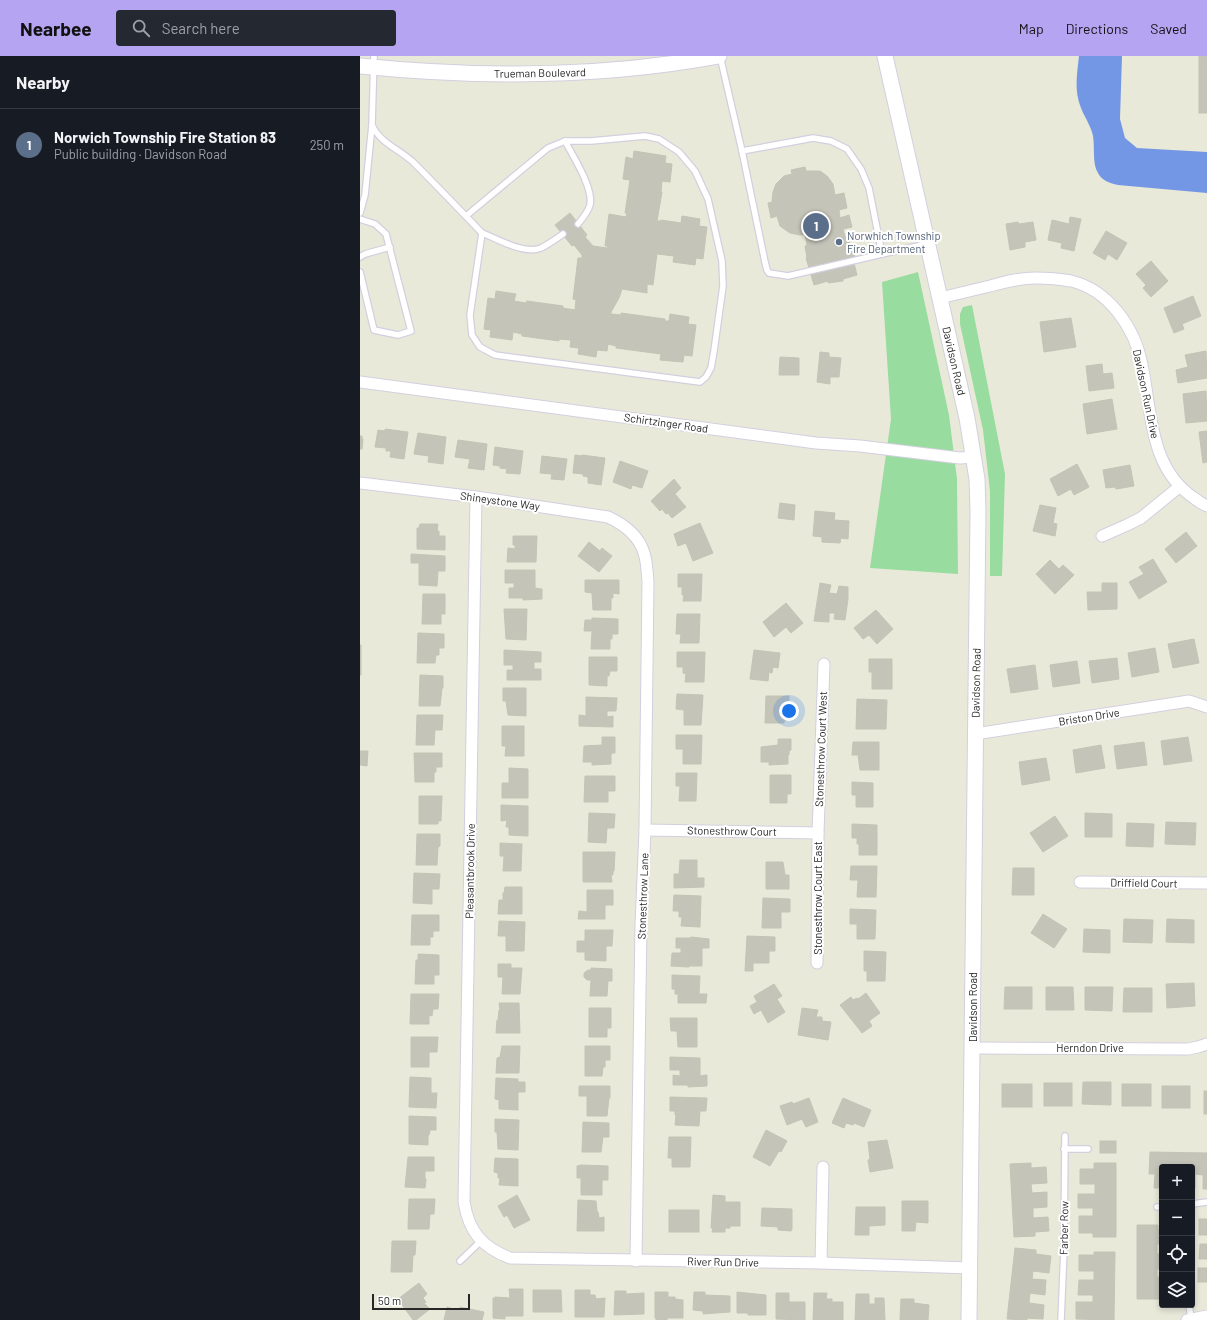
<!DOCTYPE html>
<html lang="en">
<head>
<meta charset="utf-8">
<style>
	:root { --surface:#171b24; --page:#242831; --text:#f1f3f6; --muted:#9ea1a6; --line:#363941; --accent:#b5a4f1 }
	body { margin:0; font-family:Barlow,sans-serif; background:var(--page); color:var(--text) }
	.controls { position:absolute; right:12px; bottom:12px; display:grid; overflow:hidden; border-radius:4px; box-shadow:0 2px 6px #0003 }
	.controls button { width:36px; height:36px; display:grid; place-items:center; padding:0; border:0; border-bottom:1px solid var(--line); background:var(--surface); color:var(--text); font:20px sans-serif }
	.scale { position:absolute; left:12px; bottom:10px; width:98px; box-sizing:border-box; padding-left:4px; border:2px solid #272727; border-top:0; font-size:11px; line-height:14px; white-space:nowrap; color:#272727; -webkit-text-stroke:3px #fff; paint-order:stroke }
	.you { position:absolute; left:429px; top:655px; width:14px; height:14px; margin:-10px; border:3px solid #fff; border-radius:50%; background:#1a73e8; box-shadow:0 0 0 6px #1a73e833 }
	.badge { display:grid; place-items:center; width:26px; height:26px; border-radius:50%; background:var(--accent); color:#fff; font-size:13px; font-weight:700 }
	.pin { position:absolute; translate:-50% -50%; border:2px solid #fff; box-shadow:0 1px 4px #0006 }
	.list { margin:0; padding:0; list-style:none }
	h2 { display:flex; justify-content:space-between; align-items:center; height:52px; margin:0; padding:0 16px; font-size:17px }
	h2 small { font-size:13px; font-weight:400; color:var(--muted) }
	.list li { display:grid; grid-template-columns:26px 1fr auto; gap:12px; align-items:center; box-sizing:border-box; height:72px; padding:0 16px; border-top:1px solid var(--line) }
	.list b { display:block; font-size:15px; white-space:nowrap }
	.list p { margin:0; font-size:13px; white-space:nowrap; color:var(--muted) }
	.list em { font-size:13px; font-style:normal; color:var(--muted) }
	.icon { flex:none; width:22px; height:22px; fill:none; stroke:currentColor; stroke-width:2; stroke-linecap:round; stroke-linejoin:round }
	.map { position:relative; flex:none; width:847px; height:1264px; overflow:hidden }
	header { display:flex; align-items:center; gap:24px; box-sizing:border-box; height:56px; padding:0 20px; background:var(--accent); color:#111 }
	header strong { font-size:19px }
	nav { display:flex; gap:22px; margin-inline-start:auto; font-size:14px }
	.search { width:280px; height:36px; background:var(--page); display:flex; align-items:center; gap:10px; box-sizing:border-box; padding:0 14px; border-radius:4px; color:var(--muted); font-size:15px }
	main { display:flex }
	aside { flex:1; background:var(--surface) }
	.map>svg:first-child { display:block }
</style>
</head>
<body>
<header>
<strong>Nearbee</strong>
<div class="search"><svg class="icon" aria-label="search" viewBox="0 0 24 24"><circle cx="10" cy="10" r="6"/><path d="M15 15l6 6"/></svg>Search here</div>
<nav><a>Map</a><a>Directions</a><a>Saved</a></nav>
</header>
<main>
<aside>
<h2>Nearby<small></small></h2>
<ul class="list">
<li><span class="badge" style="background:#5c6f8a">1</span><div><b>Norwich Township Fire Station 83</b><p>Public building · Davidson Road</p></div><em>250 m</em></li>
</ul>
</aside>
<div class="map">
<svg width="847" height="1264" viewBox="0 0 847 1264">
	<rect width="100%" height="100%" fill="#e9e9da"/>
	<!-- green -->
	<g fill="#99dc9f">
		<path d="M558,216l31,143 8,64 1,95 -88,-6 21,-149 -9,-137z"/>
		<path d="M612,249l33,169 -3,102h-12v-85l-7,-61 -23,-106v-10l3,-7z"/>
	</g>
	<!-- water -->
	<path fill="#7397e4" d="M719,0h43l-2,63 5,19 12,10 70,4v41l-89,-8c-8,-2 -16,-4 -20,-12 -6,-9 -3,-26 -5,-37 -2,-10 -8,-18 -12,-28 -7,-17 -4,-34 -2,-52z"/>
	<!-- building -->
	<g fill="#c4c4b9" stroke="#c3c4b4">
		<rect x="839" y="0" width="8" height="57"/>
		<path d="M274,95l32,5 -1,7 7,1 -2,18 -8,-1 -1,11h1l-5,29h4v-1l20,3 1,-7 18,3 -1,7 8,1 -4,32 -7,-1 -1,7 -22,-3 1,-6 -17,-2 -4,31 -6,-1v9l-25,-4 -3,9 -8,14v2l10,1v-2l44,6v2h4l1,-7 19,3 -1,7 8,1 -4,31 -8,-1 -1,7 -23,-2 1,-6 -45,-6v-2l-8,-2 -1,7 -10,-1 -1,7 -18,-3 1,-6 -9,-1 1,-7 -12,-1v2l-37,-5v-2l-9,-2 -1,8 -22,-3 1,-7 -7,-1 4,-31 7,1 1,-8 20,3 -2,7 12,2 1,-2 36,5v2l12,2 1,-10 -3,-1 5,-41h4v-3l-8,-10 -2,1 -17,-21 15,-12 17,22 -2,2 8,9 14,2 1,-2h-3l4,-32 17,3 1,-4h-2l5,-33 -7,-1 3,-22 7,2z"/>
		<path d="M445,111l1,4h14l7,5 6,8 2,11 9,-2 3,15 -8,2 1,8 9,-3 3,12 -9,2 2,8 3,-1 3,12h2l3,14 -2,1 3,12 -14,4v2l-15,2v-2l-14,4 -8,-27h1l-2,-12 2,-1 -2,-11 -5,1 -10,-2 -10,-7 -3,-10 -6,2 -3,-15 4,-1 1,-10 3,-8 8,-8 8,-2 -1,-4z"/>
		<path d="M710,161l11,2 -7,32 -13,-3 1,-5 -14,-3 4,-20 17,4z"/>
		<path d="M658,166l1,2 14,-2 3,18 -11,2v5l-15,3 -4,-26z"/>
		<path d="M746,175l21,12 -10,17 -9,-6 -3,6 -12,-7z"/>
		<path d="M791,205l17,20 -17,16 -8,-9 3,-3 -10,-11z"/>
		<path d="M833,240l8,20 -19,8 2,5 -10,4 -10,-25z"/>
		<path d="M711,262l5,29 -32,5 -4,-30z"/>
		<path d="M846,295l1,27 -29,5 -2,-13 12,-3 -3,-12z"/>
		<path d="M460,296l9,1v4l12,1 -2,19h-9v7l-13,-2z"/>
		<path d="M420,301l19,1v17h-20z"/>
		<path d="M742,308l1,10 9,-1 2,15 -25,3 -3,-25z"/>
		<path d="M846,335l1,30 -21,2 -3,-29z"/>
		<path d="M752,343l5,30 -30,5 -4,-30z"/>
		<path d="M25,373l23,3 -4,27 -14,-2 1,-6h-5v-3l-11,-1 3,-17 7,1z"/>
		<path d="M847,375v31l-4,1 -4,-31z"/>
		<path d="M58,377l28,4 -3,27 -15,-2 1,-6 -15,-2z"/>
		<path d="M0,380h2v3h1l-1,10h-2z"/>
		<path d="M98,384l29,4 -3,26 -16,-2 2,-9 -15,-2z"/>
		<path d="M135,391l28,4 -3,23 -14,-1 1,-4 -7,-1v-2l-7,-1z"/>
		<path d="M215,399l7,1v-1l23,3 -4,27 -13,-2v-6l-5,-1v-2l-10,-1z"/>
		<path d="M182,400l25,3 -3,21 -13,-1 1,-5 -12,-1z"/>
		<path d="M260,405l28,10 -6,17 -10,-3 -1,4 -18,-7z"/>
		<path d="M717,408l12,23 -15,8 -3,-6 -13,7 -8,-17z"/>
		<path d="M770,409l4,21 -18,3 -1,-2 -9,1 -3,-18z"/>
		<path d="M314,423l7,9 -6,6 11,13 -14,11 -4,-5 -2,1 -4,-5 -2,2 -9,-10z"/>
		<path d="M420,447l15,2 -1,15 -16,-2z"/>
		<path d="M680,449l16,3 -3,15 4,1 -2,12 -22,-5z"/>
		<path d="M455,455l20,2 -1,7 15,1 -1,18 -7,-1 -1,5 -18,-1v-5l-9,-1z"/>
		<path d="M340,467l13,30 -20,8 -7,-18 -8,3 -4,-12z"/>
		<path d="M60,468h18l-1,7h2v5h6v14l-28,-1v-21h2z"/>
		<path d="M826,476l11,14 -21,17 -11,-14z"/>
		<path d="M153,480h24l-1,26h-29l1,-14 7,1v-4h-2z"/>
		<path d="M229,486l11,9 2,-3 10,8 -13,16 -21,-16z"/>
		<path d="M51,498l34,2v15h-7l-1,15 -18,-1v-22h-8z"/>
		<path d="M793,503l14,23 -28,17 -10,-17 15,-8 -5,-7z"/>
		<path d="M690,504l9,9 4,-4 11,10 -19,19 -19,-20z"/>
		<path d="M145,514h30v18l7,1v10l-19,1v-2h-14v-10h5v-5h-9z"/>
		<path d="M318,518h24l-1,27h-18l1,-6h-2v-8h-4z"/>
		<path d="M225,524h34v14l-6,-1v5h-2v12h-18l-1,-17 -7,-1z"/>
		<path d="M460,527l11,2 -2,8 8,1 2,-8 9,1v12l-3,21 -11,-1 1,-6h-6v9l-15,-1z"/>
		<path d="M742,527h15v26l-29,1 -1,-18h15z"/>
		<path d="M63,538h22v20h-4v10h-19z"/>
		<path d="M426,547l17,20 -12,10 -5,-6 -12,10 -11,-15z"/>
		<path d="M144,553h23l-1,31 -20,-1z"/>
		<path d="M516,554l17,19 -16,15 -8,-9 -6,4 -9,-11z"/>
		<path d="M317,558h23l-1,29h-19l1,-9h-5z"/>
		<path d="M232,562l26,1v15h-6v5h-2v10h-19l1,-18h-8l1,-11h7z"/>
		<path d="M58,577l26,1v14h-5v7h-3l-1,8h-18z"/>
		<path d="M834,583l5,24 -26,5 -5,-24z"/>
		<rect x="0" y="589" width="1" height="30"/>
		<path d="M795,592l4,24 -27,5 -4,-24z"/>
		<path d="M144,594l37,2v10h-7v7h7v11h-34v-10h6v-5h-9z"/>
		<path d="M394,594l26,3 -2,15 -5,-1 -1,6 -3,-1 -1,9 -18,-2z"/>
		<path d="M317,596h28l-1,30h-19l1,-8 -3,-1v-6h-6z"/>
		<path d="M229,601h28v14h-7l-1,5h-2v10l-18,-1z"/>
		<path d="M757,602l2,21 -27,4 -3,-22z"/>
		<path d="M509,603h23v30h-20v-17h-3z"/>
		<path d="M717,605l3,22 -27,4 -3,-22z"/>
		<path d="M675,609l3,24 -27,4 -4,-24z"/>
		<path d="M60,619l23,1v12h-1l-2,18h-21z"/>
		<path d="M143,632h23v28l-18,-1 -2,-14h-3z"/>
		<path d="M317,638l26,1 -2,30h-17v-15l-8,-1z"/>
		<path d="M406,640h23v14h-3l-2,13h-19z"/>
		<path d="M226,641l31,1 -1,13h-9v6l6,-1v11l-34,-1v-11l7,1z"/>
		<path d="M497,643l30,1 -1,29h-30z"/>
		<path d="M57,659h26l-1,15h-7l-1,15h-18z"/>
		<path d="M142,670h22v30h-19l1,-10h-4z"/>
		<path d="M316,679h26l-1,29h-18v-15h-7z"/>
		<path d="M242,681h13v16h-3l-1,2v9l-19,1v-3h-9l1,-16 18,-1z"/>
		<path d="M828,681l4,24 -28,4 -3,-24z"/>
		<path d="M418,683h13v11l-2,1v4h-1v9l-19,1v-3h-8v-15l17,-2z"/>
		<path d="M493,686h26v28h-19l-2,-15h-6z"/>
		<path d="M784,686l3,23 -30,4 -3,-23z"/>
		<path d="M741,689l4,23 -29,5 -3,-23z"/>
		<path d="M0,695h8l-1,15 -7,-1z"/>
		<path d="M54,697h28v14h-6v5h-2v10h-19z"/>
		<path d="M686,702l4,22 -28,5 -3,-23z"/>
		<path d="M149,712l19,1v29h-26v-15h7z"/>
		<path d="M316,717h21l-1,28h-17l1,-15h-4z"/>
		<path d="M410,719h21v19h-4v9h-17z"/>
		<path d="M225,720h30v15h-7v11h-24z"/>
		<path d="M492,726l21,1v24h-17v-12h-4z"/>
		<path d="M59,740h23l-1,25h-3v3h-19z"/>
		<path d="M141,749l27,1v30l-19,-1v-8h-3l1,-7 -6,1z"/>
		<path d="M229,757l26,1 -1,14h-7l-1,15 -18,-1z"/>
		<path d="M725,757l27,1v23h-27z"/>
		<path d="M695,760l13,20 -25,16 -13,-19z"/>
		<path d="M806,766l30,1 -1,22 -30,-1z"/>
		<path d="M767,767l27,1 -1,23 -27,-1z"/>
		<path d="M492,768l25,1v30h-18v-11h-2v-6h-5z"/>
		<path d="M57,778h23v12l-2,1 -1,18h-21z"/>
		<path d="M140,787l22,1 -1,27h-18l1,-15h-4z"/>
		<path d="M223,796h32l-1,19h-1v4h-2l1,7h-29z"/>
		<path d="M320,804h17v18h7v9l-30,1v-14h5z"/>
		<path d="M406,806h17l2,13h4v14h-23z"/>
		<path d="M491,810h26l-1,31h-19l1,-17h-8z"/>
		<path d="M653,812h21v27h-22z"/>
		<path d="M54,817l26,1 -1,15h-7v15l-19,-1z"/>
		<path d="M145,831h17v27h-24l1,-14h4v-7h1z"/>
		<path d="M227,834h26v15h-8v14h-27l1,-8 8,1z"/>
		<path d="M314,839l27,1 -1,31 -19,-1 1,-9h-3v-6h-6z"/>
		<path d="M403,842l27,1v13h-9v16h-19z"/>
		<path d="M490,853l26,1 -1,29h-18v-15h-7z"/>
		<path d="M683,858l24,15 -13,19 -23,-15z"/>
		<path d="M52,859h27v16h-6v6h-3v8h-19z"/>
		<path d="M764,863l29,1 -1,23 -29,-1z"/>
		<path d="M807,863l27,1v23l-28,-1z"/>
		<path d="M139,865l26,1 -1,29h-18v-15h-8z"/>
		<path d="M724,873l26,1v23l-27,-1z"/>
		<path d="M225,874h28l-1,16h-6v15l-21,-1v-8h-8v-11h8z"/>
		<path d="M387,880l28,1v14h-6v12h-16v8h-8z"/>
		<path d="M331,881l18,2v9h-7v18h-13v1l-18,-1 1,-13h9v-5h-5v-10h14z"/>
		<path d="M504,895l22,1 -1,29h-18v-10h-3z"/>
		<path d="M58,898l21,1v20h-5v9h-19l1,-24h2z"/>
		<path d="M138,908h13v4h11l-2,26h-18l1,-17h-5z"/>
		<path d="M231,912l21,1v12h-4l-1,15h-17l1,-16h-4l-3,-3v-4l4,-3h3z"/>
		<path d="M312,919l28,1 -1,18h8l-1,9h-28v-9h-3v-5h-3z"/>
		<path d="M834,927l1,23 -28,2 -1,-24z"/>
		<path d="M414,928l8,12 -5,3 8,13 -17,11 -7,-13 -7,4 -4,-8 7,-4 -3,-6z"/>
		<path d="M645,931h27v22h-28z"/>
		<path d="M686,931h27l1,23h-28z"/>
		<path d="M725,931h28l-1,24 -27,-1z"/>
		<path d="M764,932h28v24h-29z"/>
		<path d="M506,937l14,20 -11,8 3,5 -10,7 -22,-28 11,-8 2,3 4,-2 1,1z"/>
		<path d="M51,938h28l-1,15h-5l-1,7 -3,-1v9h-19z"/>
		<path d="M139,947h20l1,30h-24l1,-13h1l1,-10h1z"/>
		<path d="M229,952h22v20h-4v9h-18z"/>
		<path d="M442,952l16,2 -2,7h6v4l9,1 -3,18 -30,-5z"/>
		<path d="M310,962h27v29h-19l-1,-16h-6z"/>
		<path d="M51,981h27l-1,15h-8v15h-18z"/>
		<path d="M142,990h18l-1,27h-23l1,-15 3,-1z"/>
		<path d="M225,990h25v14h-5v7h-2l-1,9h-17z"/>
		<path d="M310,1001l30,1v18l7,-1v11l-19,1v-2h-15v-10l7,1v-6h-10z"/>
		<path d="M50,1021l21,1v15h6l-1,15 -27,-1z"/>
		<path d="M136,1022l22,1v3h7v10h-7v18l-19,-1v-9l-4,-1z"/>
		<path d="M723,1026h28v23l-29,-1z"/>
		<rect x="684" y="1027" width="28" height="23"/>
		<rect x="642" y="1028" width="30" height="23"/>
		<rect x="762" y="1028" width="29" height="22"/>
		<path d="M219,1030h31v12h-1l-2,18h-20v-20h-8z"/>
		<rect x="802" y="1030" width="28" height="22"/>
		<rect x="844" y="1035" width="3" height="23"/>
		<path d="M310,1041l37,1 -1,13h-6l-1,15 -24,-1 1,-10h-1v-4h-5z"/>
		<path d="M449,1042l9,24 -12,5 -4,-8 -15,6 -7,-19 12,-4 1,2z"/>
		<path d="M483,1042l28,12 -7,17 -10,-4 -1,2 -7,-2 -2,5 -12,-5z"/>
		<path d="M49,1060l27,1v13h-6l-1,5h-1v10l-19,-1z"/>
		<path d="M135,1063l24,1 -1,30 -20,-1 -1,-17h-2z"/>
		<path d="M223,1066l26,1v14h-6l-2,15h-19z"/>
		<path d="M406,1074l21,11 -6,11 -2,-1 -9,15 -17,-9z"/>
		<path d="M309,1081h22l-1,30h-18v-9h-4z"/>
		<path d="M527,1084l6,28 -23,4 -2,-12 2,-1 -2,-17z"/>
		<rect x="740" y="1085" width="16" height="12"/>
		<path d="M790,1096l57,1v36h-4v-14l-8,-1v14h-3v-21h-30v21h-8l1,-14h-6z"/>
		<path d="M48,1101h26v14h-9v8h1l-1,9 -20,-1z"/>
		<path d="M135,1102l23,1v27l-19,-1 1,-7h-2v-5l-4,-1z"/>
		<path d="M671,1107v5l15,-1 1,16 -16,1 1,9 15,-1v15l-14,1v10l15,-1 1,14 -14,1v4l-21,1 -4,-73z"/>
		<path d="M734,1107h22v74h-23v-4h-14v-17h14v-8h-15v-14h17v-10h-15v-15h14z"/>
		<path d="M221,1109l27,1v14h-6v15h-21v-17h-4v-12z"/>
		<path d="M157,1139l13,25 -16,8 -7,-13 -3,2 -6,-11z"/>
		<path d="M353,1139l12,1v6h15v24h-10v2h-5v4h-13l1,-4h-2z"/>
		<path d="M49,1143h26l-1,15h-4l-1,15h-21z"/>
		<path d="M218,1144l18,1 1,10 1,1 1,6 5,-1v14h-27z"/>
		<path d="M542,1145h26v22l-12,-1 -1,9h-13z"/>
		<path d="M496,1151h29v18l-16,1v9h-14z"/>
		<path d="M402,1152l30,1v20l-1,2 -13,-1v-3l-17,-1z"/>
		<rect x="309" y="1154" width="30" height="22"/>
		<rect x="839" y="1163" width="8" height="16"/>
		<path d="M777,1169h21v5h4v14h-5v10h5v15h-5v8h5v17h-3v5h-22z"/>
		<path d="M32,1185h24l-1,14h-2l-1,17h-21z"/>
		<path d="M840,1188h7v15h-8z"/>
		<path d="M655,1192l21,2v4l15,2 -2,17 -16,-2 -1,8 14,1 -1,15 -15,-2 -1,10 15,2 -1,14 -16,-1v2l-20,-1z"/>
		<path d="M734,1196h21l-1,68 -38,-1v-17h17v-7h-15l1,-15h15v-9h-15v-16h15z"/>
		<rect x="838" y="1212" width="9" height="14"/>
		<path d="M59,1227l8,11 -4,4 3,4 -2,1 6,6 -14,11h-3l-15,-21z"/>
		<path d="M149,1233h14v27h-18v3l-12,-1v-20h2v-1l15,1z"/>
		<path d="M173,1234h28l1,22h-29z"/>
		<path d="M215,1234h15v5h5l1,4 9,-1 -1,19h-29z"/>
		<path d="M255,1235h11v3l18,-1v21l-30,1z"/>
		<path d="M295,1236h13v5h7v2l8,1v18h-16v2h-11v-2h-1z"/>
		<path d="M334,1236h11v3l25,1v16l-27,2v-3l-10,-1z"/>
		<path d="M377,1236l29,3v20h-18v-2h-11z"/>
		<path d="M416,1237h13v9h16v18l-29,-1z"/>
		<path d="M454,1237h13l-1,6h6v3h11v18h-30z"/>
		<path d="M496,1238h13v10h6v-6h9l1,22h-30z"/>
		<path d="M541,1243h13v4l15,2 -1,15h-28z"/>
		<path d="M87,1251l12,4 1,-4 24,5 -2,8h-38z"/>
	</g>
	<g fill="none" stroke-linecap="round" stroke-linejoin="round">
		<!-- service casing -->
		<g stroke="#d3cfdf" stroke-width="8">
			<g id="service">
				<path d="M360,0l22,95 71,-13 18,3 16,8 14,20 8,19 13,66 45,-10"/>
				<path d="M12,69c8,18 27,24 41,37 23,23 46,47 69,71l-12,82 2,20 8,12 15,8 205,27 6,-5 5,-9 3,-17 9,-65 -1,-25 -14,-62 -13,-28 -16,-19 -20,-13 -14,-3 -54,5h-26l-17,7 -82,68"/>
				<path d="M205,85c8,15 29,48 25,64 -2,7 -7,13 -12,19"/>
				<path d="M382,95l23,111 2,8 2,3 19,3 94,-22"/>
				<path d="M0,157l5,-18 7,-70 2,-69"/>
				<path d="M0,163l15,5 11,10 25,97 -13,4 -24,-5 -14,-58"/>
				<path d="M122,177c16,6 42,22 59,15 8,-4 15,-9 22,-14"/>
				<path d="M0,201l5,-3 25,-7"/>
				<path d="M704,1093h24"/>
				<path d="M832,1148l15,-2"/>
				<path d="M797,1151h5"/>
				<path d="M100,1205l21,-20"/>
				<path d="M829,1249l2,13"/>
				<path d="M701,1264l3,-71 1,-113"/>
			</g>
		</g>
		<!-- minor casing -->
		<g stroke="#d3cfdf" stroke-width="13">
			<g id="minor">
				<path d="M580,242c16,-4 33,-8 50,-12 15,-4 29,-8 45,-8 11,0 25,1 36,3 38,9 64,47 71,84 10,47 7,103 52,133 4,3 8,6 13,8"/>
				<path d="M0,326l456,61 44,3 100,12 14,-1"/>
				<path d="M0,427l116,14 132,20c15,7 31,19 36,36 3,9 3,19 4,28l-3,249 -4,94 -5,337"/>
				<path d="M116,441l-12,705c5,30 18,45 46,56l311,5 149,5"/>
				<path d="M742,480l25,-11 14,-7 38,-31"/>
				<path d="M615,678l214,-33 18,6"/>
				<path d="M285,774l173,3"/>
				<path d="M720,826l127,1"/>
				<path d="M457,907l1,-130 6,-169"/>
				<path d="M612,992l216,1 10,-2 9,-3"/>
				<path d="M461,1207l2,-96"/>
				<path d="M827,1264l20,-4"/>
			</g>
		</g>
		<!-- secondary casing -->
		<g stroke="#d3cfdf" stroke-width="17">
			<g id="secondary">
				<path d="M525,0l82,362 10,61 1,32 -9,809"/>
				<path d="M0,10c119,12 241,12 359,-10"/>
			</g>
		</g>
		<!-- service -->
		<use href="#service" stroke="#fff" stroke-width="5.5"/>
		<!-- minor -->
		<use href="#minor" stroke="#fff" stroke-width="11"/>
		<!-- secondary -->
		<use href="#secondary" stroke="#fff" stroke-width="15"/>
	</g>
	<!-- markers -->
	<circle fill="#5c6f8a" stroke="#fff" stroke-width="1.5" cx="479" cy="186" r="4"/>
	<g text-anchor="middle" stroke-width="4" stroke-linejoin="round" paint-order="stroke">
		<!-- street labels -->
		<g font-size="11" fill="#272727" stroke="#fff">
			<text transform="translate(180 17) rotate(-1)" y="4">Trueman Boulevard</text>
			<text transform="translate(594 305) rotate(77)" y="4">Davidson Road</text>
			<text transform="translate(786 338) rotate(78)" y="4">Davidson Run Drive</text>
			<text transform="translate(306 367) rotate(8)" y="4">Schirtzinger Road</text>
			<text transform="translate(140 445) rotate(8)" y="4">Shineystone Way</text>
			<text transform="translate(616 627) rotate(-89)" y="4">Davidson Road</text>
			<text transform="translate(729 661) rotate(-9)" y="4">Briston Drive</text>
			<text transform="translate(461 693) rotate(-88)" y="4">Stonesthrow Court West</text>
			<text transform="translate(372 775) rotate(1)" y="4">Stonesthrow Court</text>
			<text transform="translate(110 815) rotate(-89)" y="4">Pleasantbrook Drive</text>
			<text transform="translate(784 827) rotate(1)" y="4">Driffield Court</text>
			<text transform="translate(283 840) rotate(-88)" y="4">Stonesthrow Lane</text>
			<text transform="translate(458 842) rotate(-90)" y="4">Stonesthrow Court East</text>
			<text transform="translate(613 951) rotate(-90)" y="4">Davidson Road</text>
			<text x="730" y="996">Herndon Drive</text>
			<text transform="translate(704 1172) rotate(-89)" y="4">Farber Row</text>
			<text transform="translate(363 1206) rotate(1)" y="4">River Run Drive</text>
		</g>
		<!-- service labels -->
		<g font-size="11" fill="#4e5e75" stroke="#fff" text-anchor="start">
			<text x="487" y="184">Norwhich Township<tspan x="487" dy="13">Fire Department</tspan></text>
		</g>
	</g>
</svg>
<div class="controls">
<button>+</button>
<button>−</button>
<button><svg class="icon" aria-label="locate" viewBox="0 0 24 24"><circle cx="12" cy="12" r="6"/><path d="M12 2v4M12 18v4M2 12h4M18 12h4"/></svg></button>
<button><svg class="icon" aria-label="layers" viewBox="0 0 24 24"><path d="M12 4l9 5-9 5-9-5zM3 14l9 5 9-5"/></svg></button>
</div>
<div class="scale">50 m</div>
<div class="you"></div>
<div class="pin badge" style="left:456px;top:170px;background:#5c6f8a">1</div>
</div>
</main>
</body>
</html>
